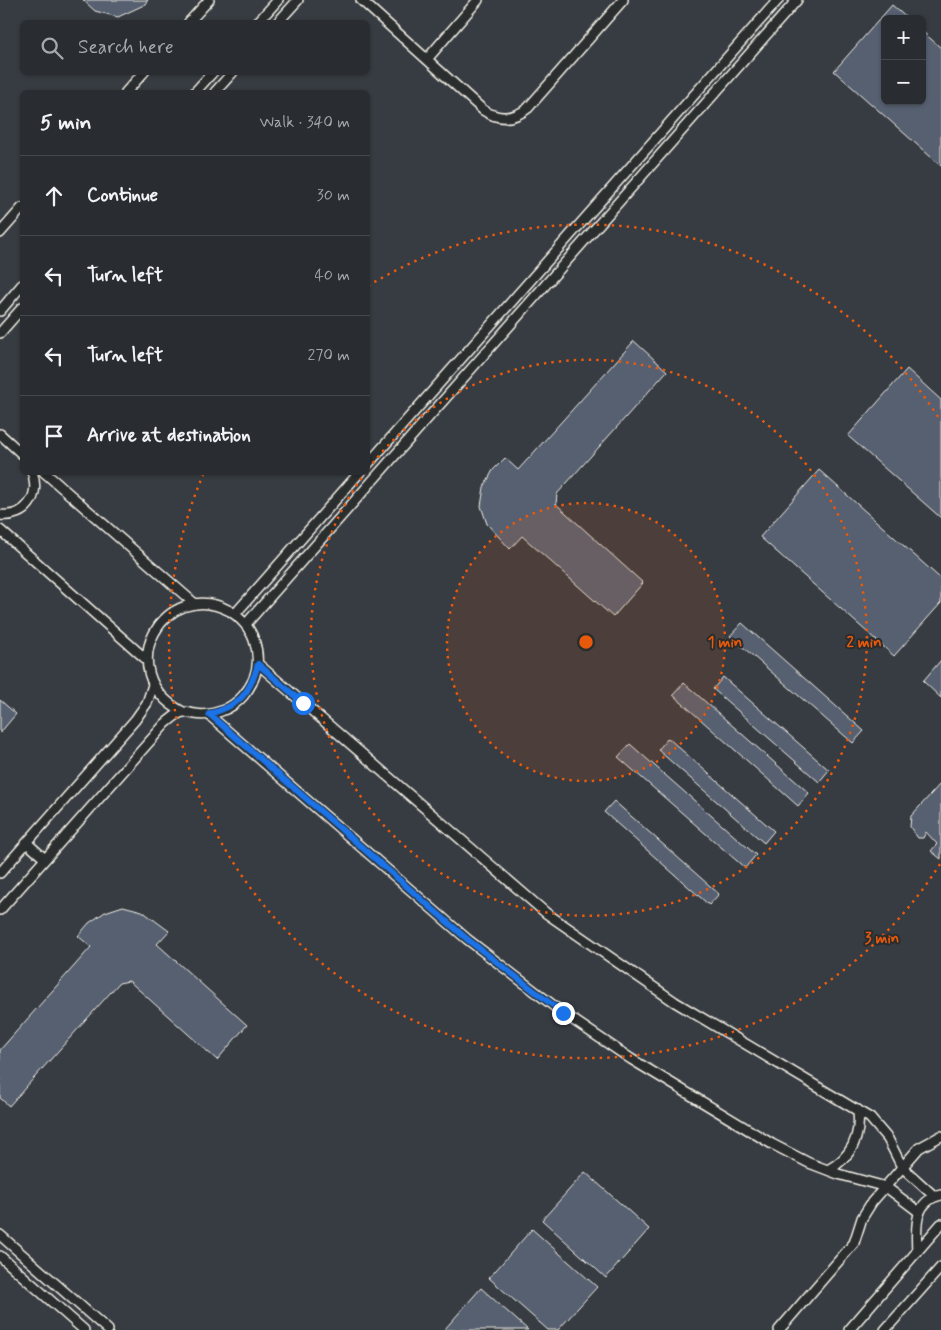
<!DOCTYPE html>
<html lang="en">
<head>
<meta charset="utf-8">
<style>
	:root { --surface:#292d32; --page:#35393e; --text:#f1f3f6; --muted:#a5a8ac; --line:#45494d }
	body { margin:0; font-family:Mynerve,sans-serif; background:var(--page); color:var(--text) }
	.controls { position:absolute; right:15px; top:15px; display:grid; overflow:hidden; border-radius:8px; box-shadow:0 1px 4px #0004 }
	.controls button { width:45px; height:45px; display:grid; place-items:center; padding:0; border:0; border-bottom:1px solid var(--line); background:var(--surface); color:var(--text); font:25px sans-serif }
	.stop { position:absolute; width:15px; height:15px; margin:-11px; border:4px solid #1a73e8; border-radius:50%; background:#fff }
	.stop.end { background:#1a73e8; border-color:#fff; box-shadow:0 1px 5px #0008 }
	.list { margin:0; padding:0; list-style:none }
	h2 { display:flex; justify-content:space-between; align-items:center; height:65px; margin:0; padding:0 20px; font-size:21px }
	h2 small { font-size:16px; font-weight:400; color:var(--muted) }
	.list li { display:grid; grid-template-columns:32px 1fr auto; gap:15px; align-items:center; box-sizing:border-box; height:80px; padding:0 20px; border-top:1px solid var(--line) }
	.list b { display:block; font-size:19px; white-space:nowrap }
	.list em { font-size:16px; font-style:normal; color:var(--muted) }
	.icon { flex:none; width:28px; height:28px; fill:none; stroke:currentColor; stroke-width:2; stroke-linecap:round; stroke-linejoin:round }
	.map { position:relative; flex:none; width:941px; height:1330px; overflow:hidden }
	.search { position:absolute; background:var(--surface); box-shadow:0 1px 4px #0004; left:20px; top:20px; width:350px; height:55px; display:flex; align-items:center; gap:12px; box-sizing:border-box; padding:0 18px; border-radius:8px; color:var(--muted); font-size:19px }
	.panel { position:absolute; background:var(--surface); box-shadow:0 1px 4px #0004; left:20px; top:90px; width:350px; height:385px; border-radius:8px }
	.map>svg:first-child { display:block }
</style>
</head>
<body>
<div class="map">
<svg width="941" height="1330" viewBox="0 0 941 1330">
	<rect width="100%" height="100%" fill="#373c42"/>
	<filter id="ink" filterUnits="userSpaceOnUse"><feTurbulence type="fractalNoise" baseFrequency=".02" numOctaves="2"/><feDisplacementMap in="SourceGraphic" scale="10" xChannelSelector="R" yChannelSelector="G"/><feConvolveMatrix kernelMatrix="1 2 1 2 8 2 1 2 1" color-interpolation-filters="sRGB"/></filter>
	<g filter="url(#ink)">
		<!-- building -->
		<g fill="#566071" stroke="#f4f1e8">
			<path d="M83,0h65l-4,5 -26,12 -23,-6z"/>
			<path d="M892,5l16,14h-23v82h37v-70l19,17v118l-107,-95z"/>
			<path d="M634,341l33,30 -110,123 -1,10 87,79 -30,34 -91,-81 -12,13 -23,-25 -6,-18 3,-19 9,-17 12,-12 13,12z"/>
			<path d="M907,369l34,31v118l-93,-82z"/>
			<path d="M819,470l122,109v24l-47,53 -134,-119z"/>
			<path d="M742,623l122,108 -11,12 -123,-107z"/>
			<path d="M941,660v38l-18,-17z"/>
			<path d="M723,677l106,93 -10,12 -106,-93z"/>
			<path d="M684,683l125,110 -11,13 -125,-111z"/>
			<path d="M0,700l16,14 -16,19z"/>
			<path d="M668,738l106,93 -10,12 -106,-93z"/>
			<path d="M630,744l126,111 -11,13 -127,-111z"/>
			<path d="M941,783v76l-10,-8 6,-7 -11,-12 -3,6h-5l-8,-11 1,-11z"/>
			<path d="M614,801l105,93 -10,11 -105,-93z"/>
			<path d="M123,906l19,5 27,20 -12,13 90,81 -30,35 -88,-79 -10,2 -110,123 -9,-8v-48l91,-103 -13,-11 11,-13 16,-11z"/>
			<path d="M585,1172l64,57 -43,49 -64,-58z"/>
			<path d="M532,1229l65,58 -39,43h-10l-59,-52z"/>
			<path d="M481,1288l47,42h-84z"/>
		</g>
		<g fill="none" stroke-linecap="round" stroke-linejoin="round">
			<!-- minor casing -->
			<g stroke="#f4f1e8" stroke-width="12">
				<g id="minor">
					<path d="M361,0l122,110c15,10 30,10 45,-2l95,-108"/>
					<path d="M189,22l20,-22"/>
					<path d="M258,22l20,-22"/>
					<path d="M278,22l20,-22"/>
					<path d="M428,58l50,-58"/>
					<path d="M126,92l18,-20"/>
					<path d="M195,92l18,-20"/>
					<path d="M215,92l18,-20"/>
					<path d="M0,233l22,-25"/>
					<path d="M0,311l22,-26"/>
					<path d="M0,333l22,-25"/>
					<path d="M0,434l22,20"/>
					<path d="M368,464l410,-464"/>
					<path d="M44,472l151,132"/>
					<path d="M0,515c26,3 41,-19 32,-43"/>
					<path d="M0,530l147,130"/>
					<path d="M235,614l125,-142"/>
					<path d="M246,624l551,-624"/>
					<path d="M258,664l288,249 129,89 195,116 18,21 14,28 32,29"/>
					<path d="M209,715l258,224 96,74 68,46 141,85 37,19 29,11 48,13 33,25"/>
					<path d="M27,843l18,16"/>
					<path d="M0,873l135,-153 12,-17 6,-18"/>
					<path d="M0,910l165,-186c5,-4 13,-12 19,-12 4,0 8,2 11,2 17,3 37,-5 48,-18 14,-16 18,-36 11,-56 -4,-12 -14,-23 -24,-29 -65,-35 -122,61 -47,101"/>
					<path d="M828,1170c24,-13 33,-33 30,-60"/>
					<path d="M0,1235l108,95"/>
					<path d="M917,1252c-1,-23 -4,-51 24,-57"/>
					<path d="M0,1256l84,74"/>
					<path d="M779,1330l75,-87 8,-25 10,-16 47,-54 22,-12"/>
					<path d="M849,1330l92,-106"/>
					<path d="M885,1330l56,-63"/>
				</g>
			</g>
			<!-- minor -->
			<use href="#minor" stroke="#2a2d2e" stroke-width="9"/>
		</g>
	</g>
	<g fill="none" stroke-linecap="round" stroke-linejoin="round" filter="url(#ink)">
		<!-- route -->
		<path stroke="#1a73e8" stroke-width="6" d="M303,703l-45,-39c-8,30 -19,42 -49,50l258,225 96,74"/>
	</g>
	<!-- distance rings -->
	<circle cx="586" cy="642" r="139" fill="#e8590c" fill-opacity=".12"/>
	<g fill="none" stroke="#e8590c" stroke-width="2.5" stroke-dasharray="2.5 5">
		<circle cx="586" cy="642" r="139"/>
		<path d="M368 469A278 278 0 1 1 365 473"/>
		<path d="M940 864A418 418 0 0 1 203 475M368 286A418 418 0 0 1 940 420"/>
	</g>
	<circle cx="586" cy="642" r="8" fill="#e8590c" stroke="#2a2d2e" stroke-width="2.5"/>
	<g font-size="15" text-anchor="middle" font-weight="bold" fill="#e8590c" stroke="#2a2d2e" stroke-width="4" stroke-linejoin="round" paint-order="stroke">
		<text x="725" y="647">1 min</text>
		<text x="864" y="647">2 min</text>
		<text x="882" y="943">3 min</text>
	</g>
</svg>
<div class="controls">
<button>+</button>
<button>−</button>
</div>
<div class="stop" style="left:303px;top:703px"></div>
<div class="stop end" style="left:563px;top:1013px"></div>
<div class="search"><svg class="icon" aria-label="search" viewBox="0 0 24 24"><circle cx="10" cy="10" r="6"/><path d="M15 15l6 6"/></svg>Search here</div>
<section class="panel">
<h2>5 min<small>Walk · 340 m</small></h2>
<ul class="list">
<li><svg class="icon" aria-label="ahead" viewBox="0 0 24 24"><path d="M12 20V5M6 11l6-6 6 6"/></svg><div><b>Continue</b></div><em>30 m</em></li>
<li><svg class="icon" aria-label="left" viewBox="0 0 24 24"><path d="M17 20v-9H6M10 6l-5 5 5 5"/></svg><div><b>Turn left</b></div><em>40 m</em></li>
<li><svg class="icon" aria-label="left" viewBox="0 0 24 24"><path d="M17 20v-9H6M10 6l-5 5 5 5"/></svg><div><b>Turn left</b></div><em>270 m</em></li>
<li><svg class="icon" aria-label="arrive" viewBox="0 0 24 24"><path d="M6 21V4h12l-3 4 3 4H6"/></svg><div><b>Arrive at destination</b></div></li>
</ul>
</section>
</div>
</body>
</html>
